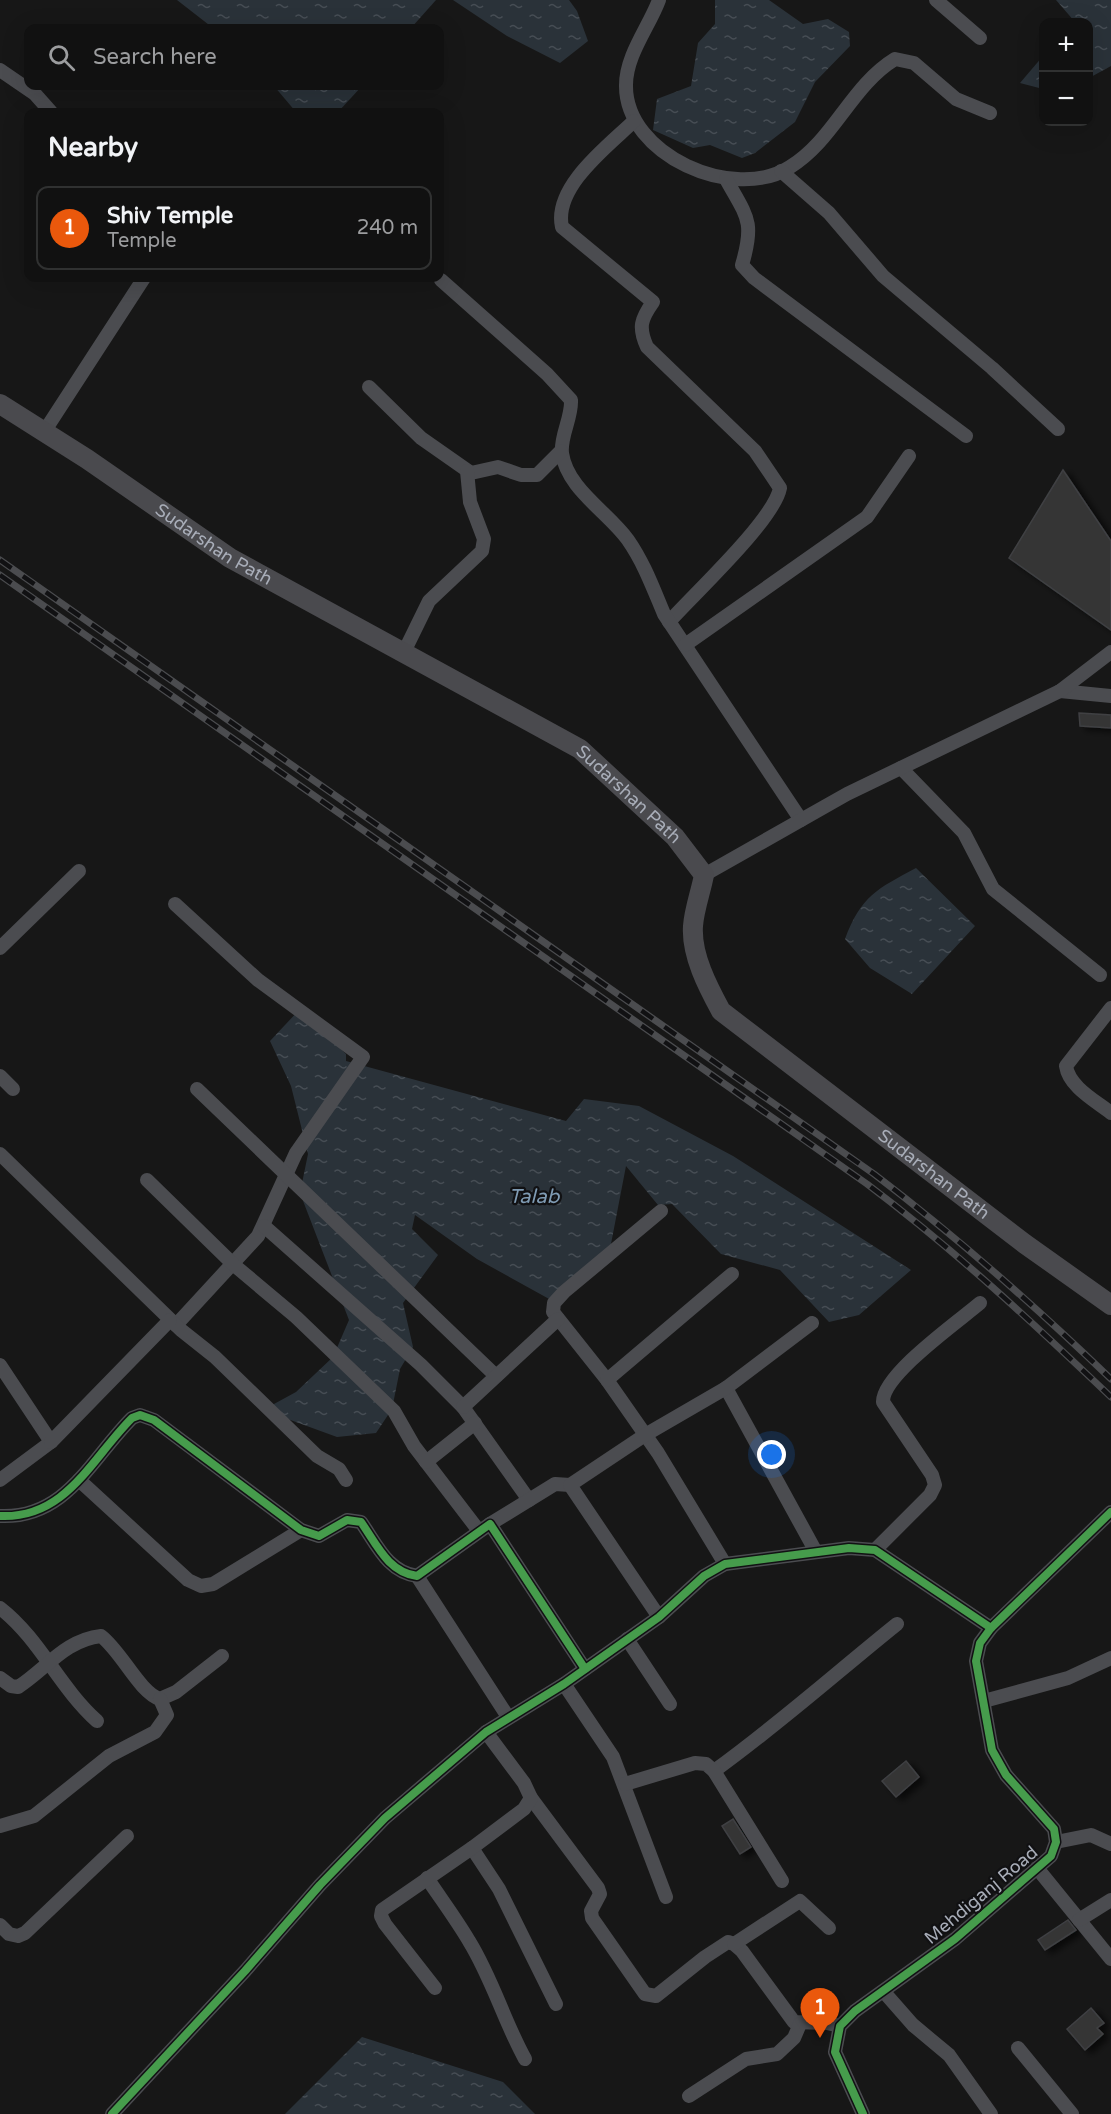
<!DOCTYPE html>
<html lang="en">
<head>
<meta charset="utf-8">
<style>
	:root { --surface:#111; --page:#1a1a1a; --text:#f1f3f6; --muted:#9c9d9f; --line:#303131; --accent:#ea580c }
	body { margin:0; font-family:"Varela Round",sans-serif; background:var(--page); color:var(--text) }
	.controls { position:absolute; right:18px; top:18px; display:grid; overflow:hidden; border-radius:12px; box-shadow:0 6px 24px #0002 }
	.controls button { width:54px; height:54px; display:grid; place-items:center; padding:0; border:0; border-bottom:2px solid var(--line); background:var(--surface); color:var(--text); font:30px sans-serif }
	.you { position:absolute; left:772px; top:1455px; width:21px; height:21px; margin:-15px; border:4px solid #fff; border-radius:50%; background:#1a73e8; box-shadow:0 0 0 9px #1a73e833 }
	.badge { display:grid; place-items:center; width:39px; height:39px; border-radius:50%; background:var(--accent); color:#fff; font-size:20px; font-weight:700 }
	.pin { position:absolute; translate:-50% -50px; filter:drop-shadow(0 2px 3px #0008) }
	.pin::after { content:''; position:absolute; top:32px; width:21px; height:18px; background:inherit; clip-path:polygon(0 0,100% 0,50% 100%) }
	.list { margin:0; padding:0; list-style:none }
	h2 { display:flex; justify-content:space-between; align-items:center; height:78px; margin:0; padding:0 24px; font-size:26px }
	h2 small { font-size:20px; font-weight:400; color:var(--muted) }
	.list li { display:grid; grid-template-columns:39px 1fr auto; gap:18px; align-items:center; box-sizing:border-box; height:84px; margin:0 12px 12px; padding:0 12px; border:2px solid var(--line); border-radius:12px }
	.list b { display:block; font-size:22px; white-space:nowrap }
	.list p { margin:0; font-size:20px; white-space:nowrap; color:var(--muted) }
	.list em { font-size:20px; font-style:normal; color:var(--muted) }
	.icon { flex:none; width:33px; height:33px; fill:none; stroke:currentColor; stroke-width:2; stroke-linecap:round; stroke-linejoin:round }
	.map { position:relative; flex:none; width:1111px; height:2114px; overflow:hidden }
	.search { position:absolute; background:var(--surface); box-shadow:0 6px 24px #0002; left:24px; top:24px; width:420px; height:66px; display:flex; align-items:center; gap:15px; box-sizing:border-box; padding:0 21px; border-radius:12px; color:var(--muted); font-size:22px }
	.panel { position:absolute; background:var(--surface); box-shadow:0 6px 24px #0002; left:24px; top:108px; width:420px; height:174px; border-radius:12px }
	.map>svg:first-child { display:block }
</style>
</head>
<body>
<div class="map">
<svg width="1111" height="2114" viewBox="0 0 1111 2114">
	<defs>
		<pattern id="water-ripples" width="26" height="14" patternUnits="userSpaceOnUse" patternTransform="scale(1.5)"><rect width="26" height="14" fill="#2a3239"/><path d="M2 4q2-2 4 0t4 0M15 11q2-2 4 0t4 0" fill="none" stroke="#464d54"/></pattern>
		<filter id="shadow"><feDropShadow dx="6" dy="3.5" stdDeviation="3" flood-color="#0009"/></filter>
	</defs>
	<rect width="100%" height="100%" fill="#171717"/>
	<!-- water -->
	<g fill="url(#water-ripples)">
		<path d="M177,0h259l-25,28h-198z"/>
		<path d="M453,0h116l8,11 11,30 -28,22 -53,-27z"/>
		<path d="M697,0h72l34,24 25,-5 21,13 1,14 -35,36 -20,40 -40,31 -13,5 -32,-13 -17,3 -40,-18 4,-31 34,-13 7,-43 17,-19v-24z"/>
		<path d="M1056,0h55v66l-22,12 -1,-56h-13z"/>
		<path d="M1043,56v33l-23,-6z"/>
		<path d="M274,86h88l-24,26h-42z"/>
		<path d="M916,868l59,58 -63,68 -42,-26 -25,-29c16,-43 32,-50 71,-71z"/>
		<path d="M300,1009l46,45v7l220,60 18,-22 55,7 94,50 178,114 -52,45 -30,7 -49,-52 -59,-16 -49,-50 -14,1 -32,-39 -16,83 -59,51 -74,-41 -62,-44 -3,14 26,26 -35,48 10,44 -13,22 -8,40 -16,24 -39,4 -74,-27 33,-18 37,-35 16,-37 -49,-127 8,-39 -17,-68 -21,-45z"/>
		<path d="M362,2037l141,45 32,32h-250z"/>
	</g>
	<!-- building -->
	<g fill="#353536" stroke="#3f4043" stroke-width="1.5" filter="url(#shadow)">
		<path d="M1063,470l48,71v89l-102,-72z"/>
		<path d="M1079,713l32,2v13l-31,-2z"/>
		<path d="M906,1761l13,16 -23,20 -14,-16z"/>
		<path d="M733,1819l18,28 -11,7 -18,-28z"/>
		<path d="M1068,1920l8,10 -31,20 -7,-10z"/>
		<path d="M1091,2008l13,15 -7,5 6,6 -18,16 -18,-21z"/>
	</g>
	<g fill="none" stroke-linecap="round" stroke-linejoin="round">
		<!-- street -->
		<g stroke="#4b4c50" stroke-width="14">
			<path d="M659,0c-10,27 -33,55 -33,85 -1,70 108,118 164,82 44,-27 61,-81 105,-108l19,4 42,36 34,14"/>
			<path d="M936,0l44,38"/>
			<path d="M0,70l35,24 16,18"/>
			<path d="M634,121c-26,25 -81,66 -72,106l91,75c-12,17 -15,25 -6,45l108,104 25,37c-6,32 -86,106 -111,134"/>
			<path d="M781,171l48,42 54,63 109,92 66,61"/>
			<path d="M726,179c21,38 29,42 16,86l12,13 212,158"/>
			<path d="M441,280l106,94 24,26c1,18 -11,36 -9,53 5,36 46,59 66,87 16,23 25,48 36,74l137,206"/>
			<path d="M369,387l52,51 50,35 27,-6 23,8h16l24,-24"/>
			<path d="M44,432l100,-154"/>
			<path d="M685,645l182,-128 42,-61"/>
			<path d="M404,652l25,-51 53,-50 2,-12 -14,-37 -3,-31"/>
			<path d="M1060,691l51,5"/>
			<path d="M901,768l63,65 29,56 107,86"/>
			<path d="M704,875l143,-81 213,-103 51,-39"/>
			<path d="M175,904l83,76 105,77 -67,96 -38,83 -82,89"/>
			<path d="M0,948l79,-77"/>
			<path d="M1111,1008l-45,58c3,21 30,35 45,47"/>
			<path d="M0,1076l13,13"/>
			<path d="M197,1089l299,287"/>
			<path d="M0,1154l181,176 34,27 102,99 22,13 7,11"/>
			<path d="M147,1180l87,85 62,52 98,94 20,35 65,85"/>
			<path d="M661,1211l-97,81 -10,11 -1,9 54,68 51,73 67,111"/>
			<path d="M264,1226l157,139 42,42 66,93"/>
			<path d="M0,1365l51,77 -51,38"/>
			<path d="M607,1380l125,-106"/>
			<path d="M726,1388l90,164"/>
			<path d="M463,1407l95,-88"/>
			<path d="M51,1442l119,-122"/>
			<path d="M426,1462l49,-39"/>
			<path d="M79,1480l109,100 13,6 12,-2 88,-54"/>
			<path d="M0,1516c66,3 91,-57 132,-98l8,-3 14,5 147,110 18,6 28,-16 14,2c16,23 27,50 56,54l73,-52 95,145"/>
			<path d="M490,1524l65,-40 15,1"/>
			<path d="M875,1550l55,-55 5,-10 -3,-10 -49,-73c-1,-27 76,-81 97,-99"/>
			<path d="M417,1576l91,141"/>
			<path d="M0,1608c40,31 59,79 97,113"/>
			<path d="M659,1617l-89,-132 75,-50 81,-47 86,-65"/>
			<path d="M627,1639l43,65"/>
			<path d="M0,1678l11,8 7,1c28,-18 47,-47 83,-51 21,16 38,56 59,63l16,-7 46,-36"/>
			<path d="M564,1684l49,73 53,140"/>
			<path d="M984,1701l84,-23 43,-20"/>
			<path d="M714,1771c64,-46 122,-98 183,-147"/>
			<path d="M625,1784l70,-21 11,1 8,7 68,110"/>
			<path d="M531,1798l67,90 2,6 -9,17 1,7 53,76 11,2 49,-39 23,-15 6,2 8,7 52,71 33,1 13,3"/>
			<path d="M0,1826l34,-10 75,-60 46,-24 12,-17 -7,-16"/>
			<path d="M1056,1842l35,-7 20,9"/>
			<path d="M472,1848l27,41 57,115"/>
			<path d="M1037,1868l74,91"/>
			<path d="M427,1878c14,21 29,41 42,63 23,37 35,80 56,118"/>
			<path d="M1079,1920l32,-20"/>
			<path d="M0,1925l9,9 9,2 7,-3 102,-97"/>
			<path d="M734,1944l66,-43 29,27"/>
			<path d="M435,1988l-50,-64 -4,-8 1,-6 90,-62 52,-39 7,-11 -7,-15 -38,-51"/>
			<path d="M884,1992l29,33 36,30 42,59"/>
			<path d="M1018,2048l54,66"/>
			<path d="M689,2096l57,-37 31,-5 17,-16 6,-14"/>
			<path d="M112,2114l133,-143 75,-86 65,-67 101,-86 78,-48 95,-67 45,-41 21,-12 124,-16 26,2 116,78"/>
			<path d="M863,2114l-28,-62 5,-26 15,-15 100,-72 96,-83 5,-14 -2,-13 -48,-54 -14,-25 -16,-89 4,-18 11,-15 120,-116"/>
		</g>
		<!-- secondary -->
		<path stroke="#4a4a4e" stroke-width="20" id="s1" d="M0,404l87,55 143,99 350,191 95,88 29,38c-3,16 -10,35 -11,51 -2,29 15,61 28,85l304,233 86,61"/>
		<!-- rail casing -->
		<g stroke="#4b4c4f" stroke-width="7">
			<g id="rail">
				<path d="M0,560l874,614c83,63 161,132 237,205"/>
				<path d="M0,575l867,609c89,67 164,137 244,213"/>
			</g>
		</g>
		<!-- rail -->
		<use href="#rail" stroke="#111113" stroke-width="4.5" stroke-dasharray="14" stroke-linecap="butt"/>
		<!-- cycleway casing -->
		<g stroke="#111113" stroke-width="11">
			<g id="cycleway">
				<path d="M0,1516c66,3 91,-57 132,-98l8,-3 14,5 147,110 18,6 28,-16 14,2c16,23 27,50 56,54l73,-52 95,145"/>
				<path d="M112,2114l133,-143 75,-86 65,-67 101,-86 78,-48 95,-67 45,-41 21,-12 124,-16 26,2 116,78"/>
				<path d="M863,2114l-28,-62 5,-26 15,-15 100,-72 96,-83 5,-14 -2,-13 -48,-54 -14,-25 -16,-89 4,-18 11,-15 120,-116"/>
			</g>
		</g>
		<!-- cycleway -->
		<use href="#cycleway" stroke="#469c4c" stroke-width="8"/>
	</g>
	<g text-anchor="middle" stroke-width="4.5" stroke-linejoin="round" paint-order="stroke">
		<!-- street labels -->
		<g font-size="18" fill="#a8adb8" stroke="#111113">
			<text dy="6" stroke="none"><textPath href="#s1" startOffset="256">Sudarshan Path</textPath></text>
			<text dy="6" stroke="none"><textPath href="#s1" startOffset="742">Sudarshan Path</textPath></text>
			<text dy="6" stroke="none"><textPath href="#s1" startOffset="1264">Sudarshan Path</textPath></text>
			<text transform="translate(981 1895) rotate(-40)" y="6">Mehdiganj Road</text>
		</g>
		<!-- water labels -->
		<g font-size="20" font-style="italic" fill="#7f9bb3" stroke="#111113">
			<text x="534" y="1203">Talab</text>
		</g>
	</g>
</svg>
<div class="controls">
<button>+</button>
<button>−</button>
</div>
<div class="you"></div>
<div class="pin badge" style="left:820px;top:2038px">1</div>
<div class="search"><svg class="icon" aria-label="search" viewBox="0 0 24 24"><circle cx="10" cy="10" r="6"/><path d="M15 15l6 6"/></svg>Search here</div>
<section class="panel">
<h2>Nearby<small></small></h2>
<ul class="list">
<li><span class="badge">1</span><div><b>Shiv Temple</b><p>Temple</p></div><em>240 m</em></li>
</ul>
</section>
</div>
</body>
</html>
